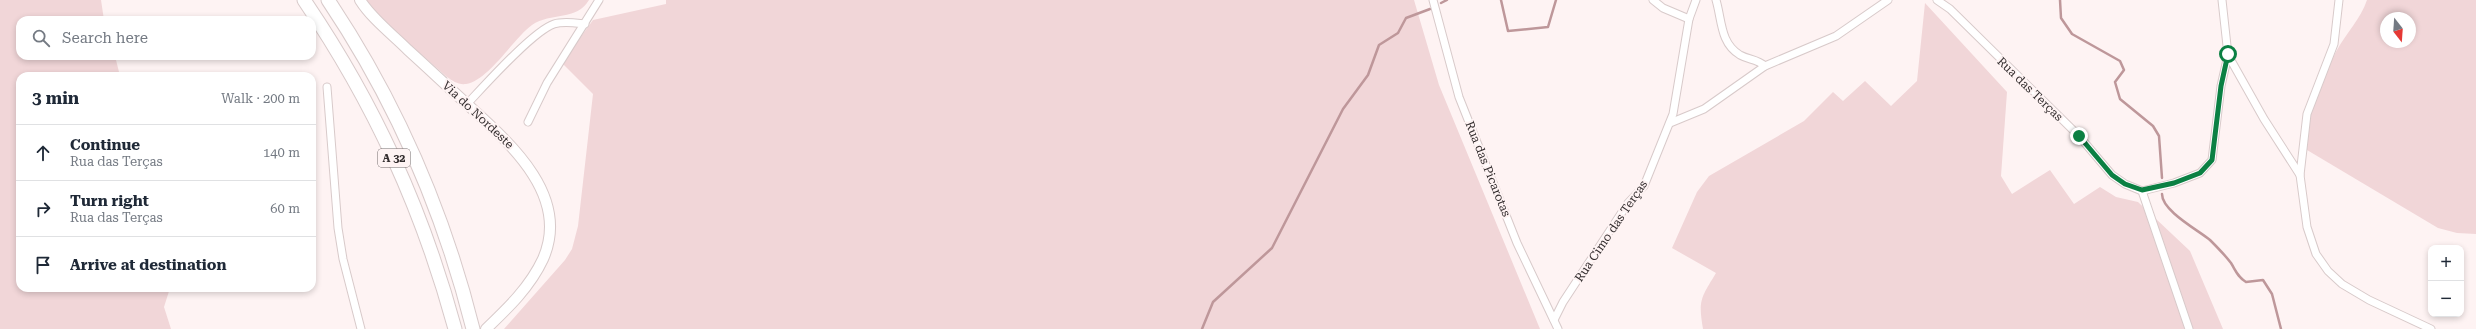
<!DOCTYPE html>
<html lang="en">
<head>
<meta charset="utf-8">
<style>
	:root { --surface:#fff; --page:#f2f2f3; --text:#1f2937; --muted:#747a83; --line:#e0e1e3 }
	body { margin:0; font-family:"Roboto Serif",serif; background:var(--page); color:var(--text) }
	.controls { position:absolute; right:12px; bottom:12px; display:grid; overflow:hidden; border-radius:8px; box-shadow:0 2px 6px #0003 }
	.controls button { width:36px; height:36px; display:grid; place-items:center; padding:0; border:0; border-bottom:1px solid var(--line); background:var(--surface); color:var(--text); font:20px sans-serif }
	.compass { position:absolute; left:2380px; top:12px; width:36px; height:36px; border-radius:50%; background:var(--surface); box-shadow:0 2px 6px #0003; rotate:163deg }
	.stop { position:absolute; width:12px; height:12px; margin:-9px; border:3px solid #0b8043; border-radius:50%; background:#fff }
	.stop.end { background:#0b8043; border-color:#fff; box-shadow:0 1px 4px #0008 }
	.list { margin:0; padding:0; list-style:none }
	h2 { display:flex; justify-content:space-between; align-items:center; height:52px; margin:0; padding:0 16px; font-size:17px }
	h2 small { font-size:13px; font-weight:400; color:var(--muted) }
	.list li { display:grid; grid-template-columns:26px 1fr auto; gap:12px; align-items:center; box-sizing:border-box; height:56px; padding:0 16px; border-top:1px solid var(--line) }
	.list b { display:block; font-size:15px; white-space:nowrap }
	.list p { margin:0; font-size:13px; white-space:nowrap; color:var(--muted) }
	.list em { font-size:13px; font-style:normal; color:var(--muted) }
	.icon { flex:none; width:22px; height:22px; fill:none; stroke:currentColor; stroke-width:2; stroke-linecap:round; stroke-linejoin:round }
	.map { position:relative; flex:none; width:2476px; height:329px; overflow:hidden }
	.search { position:absolute; background:var(--surface); box-shadow:0 2px 6px #0003; left:16px; top:16px; width:300px; height:44px; display:flex; align-items:center; gap:10px; box-sizing:border-box; padding:0 14px; border-radius:12px; color:var(--muted); font-size:15px }
	.panel { position:absolute; background:var(--surface); box-shadow:0 2px 6px #0003; left:16px; top:72px; width:300px; height:220px; border-radius:12px }
	.map>svg:first-child { display:block }
</style>
</head>
<body>
<div class="map">
<svg width="2476" height="329" viewBox="0 0 2476 329">
	<rect width="100%" height="100%" fill="#fef3f3"/>
	<!-- green -->
	<g fill="#f1d6d8" fill-rule="evenodd">
		<path d="M0,0h101l3,20h-84v36h95l5,20h-100v212h150l-6,19 7,22h-171z"/>
		<path d="M364,0h225c-12,21 -38,12 -57,25 -19,14 -43,55 -66,59 -8,1 -13,-3 -19,-7l-63,-55z"/>
		<path d="M666,0h748l25,85 101,244h-1036l61,-69 7,-11 6,-23 15,-132 -31,-31 31,-43 73,-16z"/>
		<path d="M2367,0h109v234l-19,-1 -19,-5 -131,-78c-1,-34 14,-70 30,-100 10,-18 23,-30 30,-50zM2386,18h24v24h-24z"/>
		<path d="M1925,3l82,89 -6,84 11,18 38,-24 24,34 26,-17 16,10 22,5 52,49 33,78h-520c-5,-29 -2,-31 13,-56l-44,-25 25,-56 12,-16 95,-55 29,-29 10,9 22,-20 26,25 26,-25z"/>
	</g>
	<g fill="none" stroke-linecap="round" stroke-linejoin="round">
		<!-- stream -->
		<g stroke="#be979a" stroke-width="2.5">
			<path d="M1501,0l7,31 40,-4 8,-27"/>
			<path d="M2060,0l1,18 11,16 48,27 4,9 -9,12 5,17 33,27 6,10 3,42"/>
			<path d="M1441,3l6,-3"/>
			<path d="M2162,194c0,17 36,36 48,46 7,7 15,15 21,23 5,8 6,13 15,19l17,-2 9,14 9,35"/>
			<path d="M1202,329l11,-27 59,-54 71,-139 25,-34 11,-30 19,-12 8,-15 24,-9"/>
		</g>
		<!-- minor casing -->
		<g stroke="#d8caca" stroke-width="9">
			<g id="minor">
				<path d="M1433,0l26,97 58,146 41,86"/>
				<path d="M1653,0l10,8 26,11"/>
				<path d="M1716,0c6,20 4,43 24,55 9,5 17,4 25,11"/>
				<path d="M1937,0l13,9 129,127 33,39 13,9 17,7 32,-8 26,-10 12,-13 9,-74 7,-31 -6,-55"/>
				<path d="M2228,55l36,64 36,56 7,52 9,27 12,17 14,13 27,16 62,29"/>
				<path d="M327,87l11,141 5,31 18,70"/>
				<path d="M467,104c17,-18 66,-73 87,-80 10,-3 21,-1 31,0"/>
				<path d="M528,122l19,-39 52,-83"/>
				<path d="M1670,123l34,-14 61,-43 71,-30 52,-36"/>
				<path d="M2300,175l7,-61 27,-70 5,-44"/>
				<path d="M2142,191l47,138"/>
				<path d="M1554,320l9,-18 65,-99 16,-17 29,-72 16,-95 7,-19"/>
			</g>
		</g>
		<!-- secondary casing -->
		<g stroke="#d8caca" stroke-width="12">
			<path id="secondary" d="M360,0c12,19 32,34 48,50 20,18 40,37 60,55 42,38 103,91 75,154 -13,28 -35,49 -57,70"/>
		</g>
		<!-- motorway casing -->
		<g stroke="#d8caca" stroke-width="15">
			<g id="motorway">
				<path d="M304,0c70,103 118,208 151,329"/>
				<path d="M328,0c67,100 116,213 145,329"/>
			</g>
		</g>
		<!-- minor -->
		<use href="#minor" stroke="#fff" stroke-width="7"/>
		<!-- secondary -->
		<use href="#secondary" stroke="#fff" stroke-width="10"/>
		<!-- motorway -->
		<use href="#motorway" stroke="#fff" stroke-width="13"/>
	</g>
	<g fill="none" stroke-linecap="round" stroke-linejoin="round">
		<!-- route -->
		<path stroke="#0b8043" stroke-width="5" d="M2079,136l33,39 13,9 17,6 32,-7 26,-10 12,-13 9,-74 7,-32"/>
	</g>
	<g text-anchor="middle" stroke-width="4" stroke-linejoin="round" paint-order="stroke">
		<!-- shield labels -->
		<rect fill="#fef3f3" stroke="#706869" stroke-width="1" x="378" y="149" width="32" height="18" rx="3"/>
		<g font-size="11" font-weight="bold" fill="#332d2e">
			<text x="394" y="162">A 32</text>
		</g>
		<!-- street labels -->
		<g font-size="12" fill="#332d2e" stroke="#fef3f3">
			<text transform="translate(2030 89) rotate(44)" y="4">Rua das Terças</text>
			<text transform="translate(478 115) rotate(43)" y="4">Via do Nordeste</text>
			<text transform="translate(1488 169) rotate(68)" y="4">Rua das Picarotas</text>
			<text transform="translate(1611 231) rotate(-56)" y="4">Rua Cimo das Terças</text>
		</g>
	</g>
</svg>
<div class="controls">
<button>+</button>
<button>−</button>
</div>
<svg class="compass" viewBox="-18 -18 36 36"><path d="M0-13l5 13h-10z" fill="#e53935"/><path d="M0 13l5-13h-10z" fill="#747a83"/></svg>
<div class="stop" style="left:2228px;top:54px"></div>
<div class="stop end" style="left:2079px;top:136px"></div>
<div class="search"><svg class="icon" aria-label="search" viewBox="0 0 24 24"><circle cx="10" cy="10" r="6"/><path d="M15 15l6 6"/></svg>Search here</div>
<section class="panel">
<h2>3 min<small>Walk · 200 m</small></h2>
<ul class="list">
<li><svg class="icon" aria-label="ahead" viewBox="0 0 24 24"><path d="M12 20V5M6 11l6-6 6 6"/></svg><div><b>Continue</b><p>Rua das Terças</p></div><em>140 m</em></li>
<li><svg class="icon" aria-label="right" viewBox="0 0 24 24"><path d="M7 20v-9h11M14 6l5 5-5 5"/></svg><div><b>Turn right</b><p>Rua das Terças</p></div><em>60 m</em></li>
<li><svg class="icon" aria-label="arrive" viewBox="0 0 24 24"><path d="M6 21V4h12l-3 4 3 4H6"/></svg><div><b>Arrive at destination</b></div></li>
</ul>
</section>
</div>
</body>
</html>
